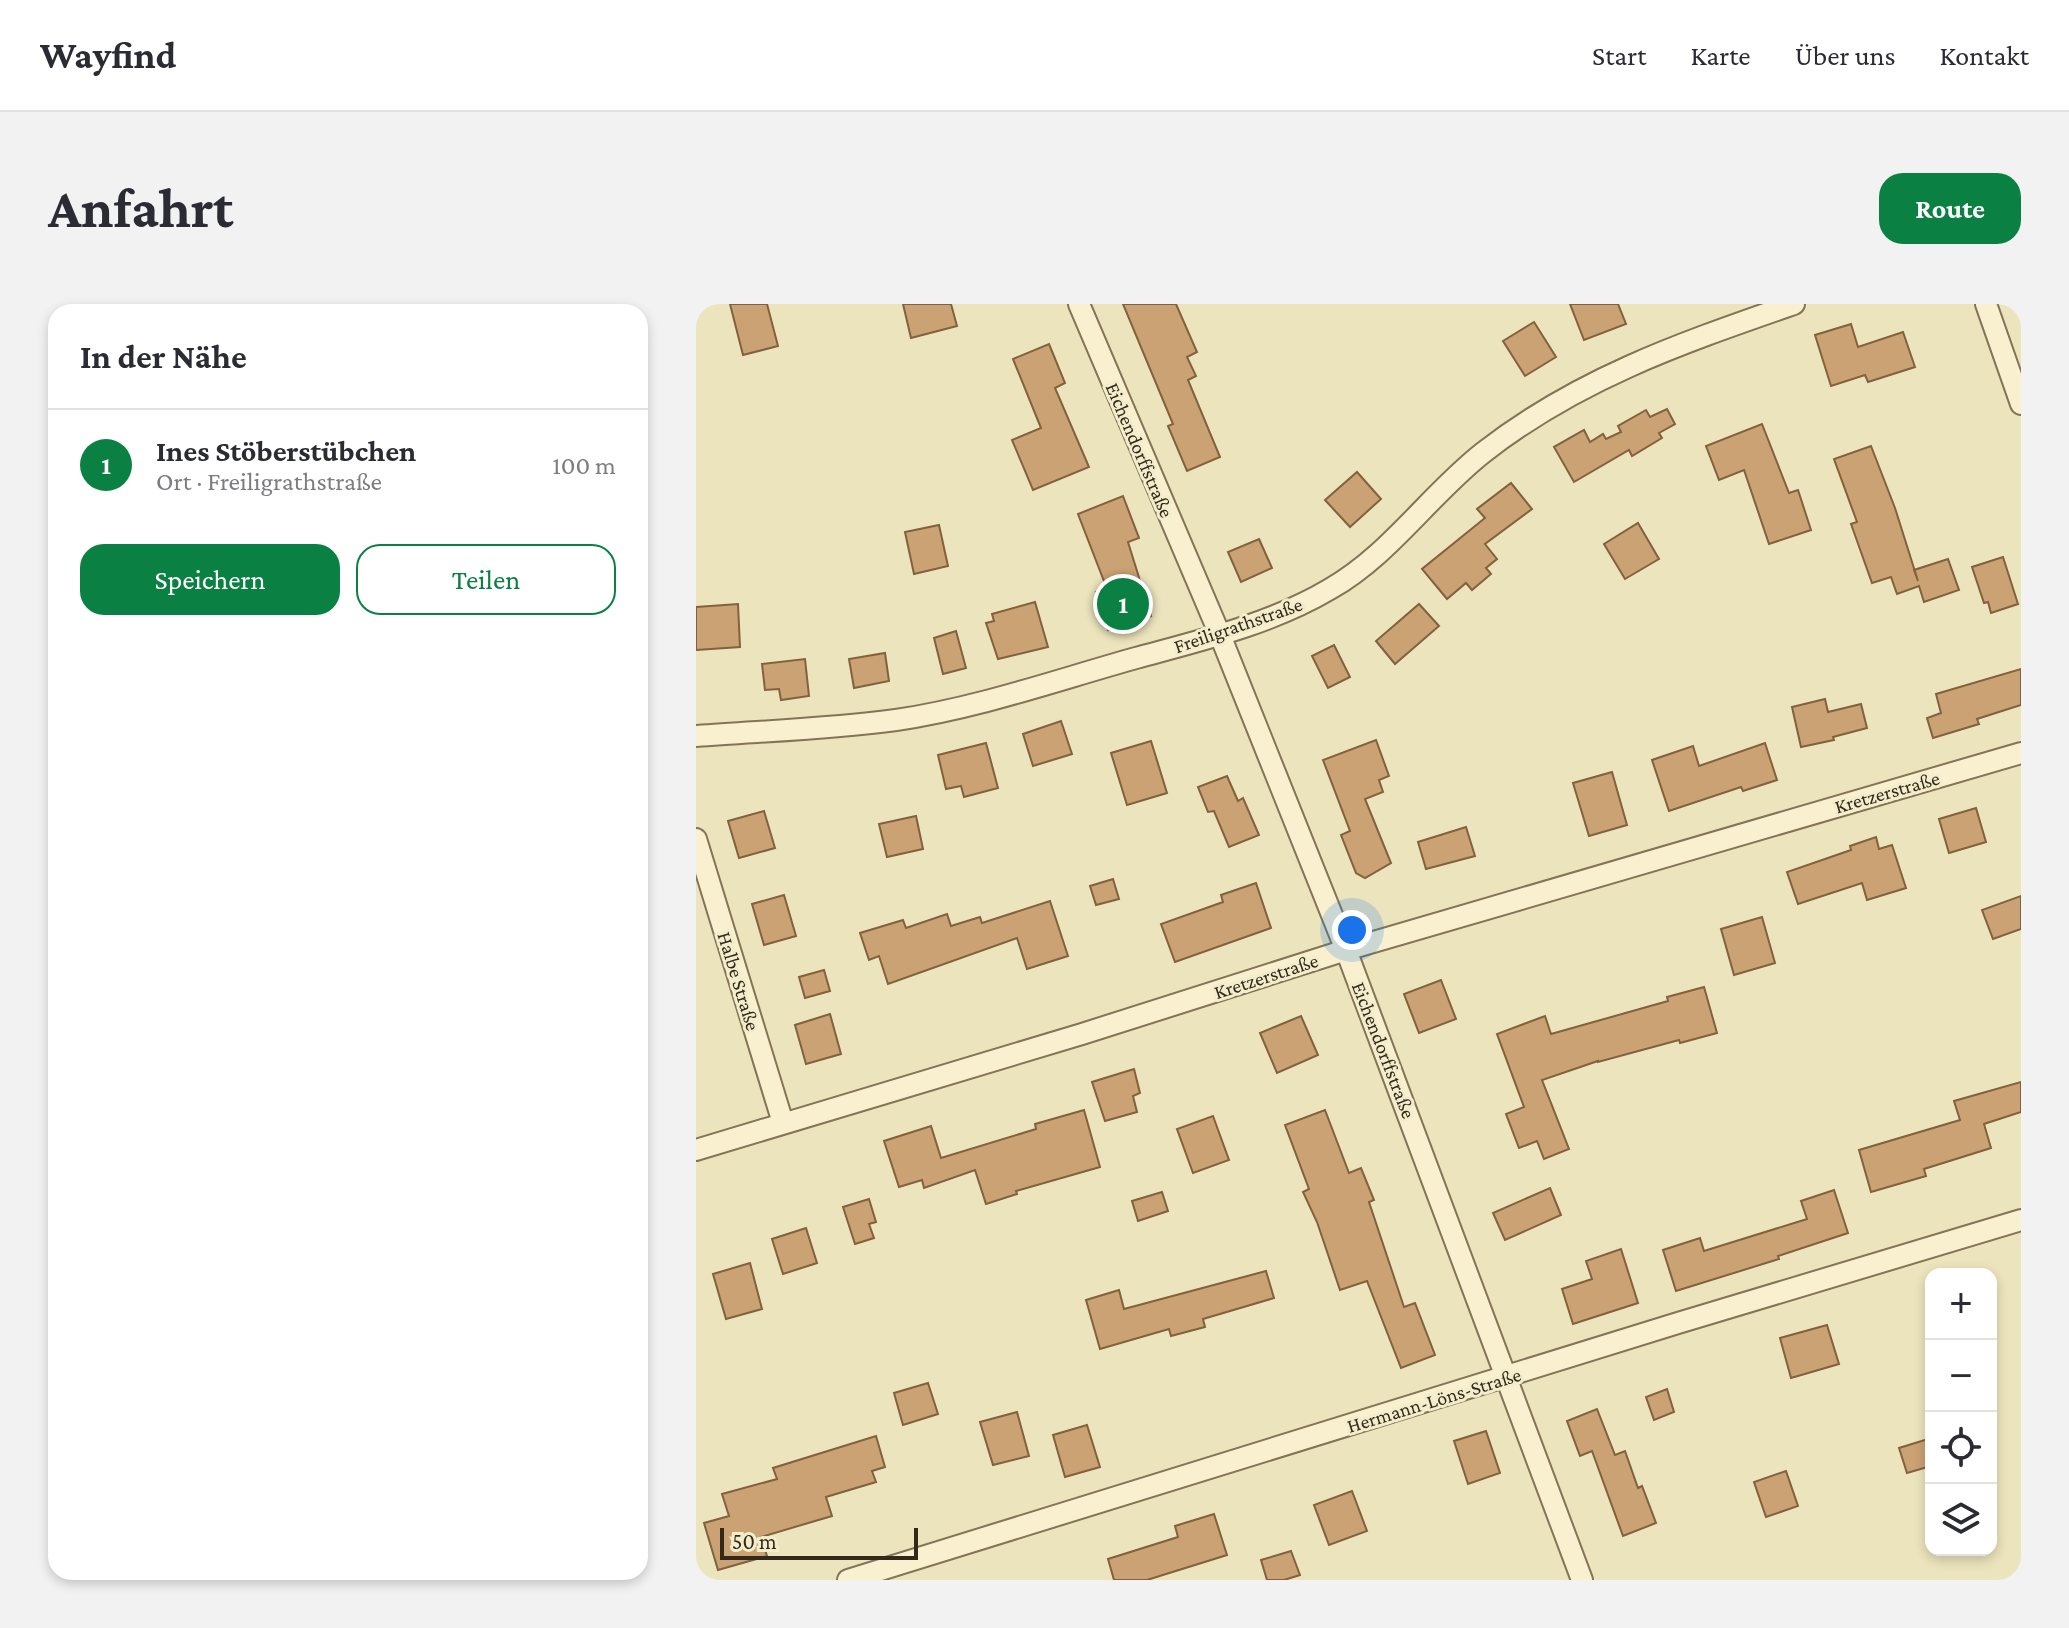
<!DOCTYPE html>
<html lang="de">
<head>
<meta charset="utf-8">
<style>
	:root { --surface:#fff; --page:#f2f2f3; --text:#2b2b33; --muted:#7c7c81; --line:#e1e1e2; --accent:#0b8043 }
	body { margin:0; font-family:"Crimson Pro",serif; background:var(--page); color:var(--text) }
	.controls { position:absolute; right:24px; bottom:24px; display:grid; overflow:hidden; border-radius:16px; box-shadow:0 4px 12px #0003 }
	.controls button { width:72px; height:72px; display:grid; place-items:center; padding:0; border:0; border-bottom:2px solid var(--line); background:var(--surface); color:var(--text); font:40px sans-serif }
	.scale { position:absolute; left:24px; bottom:20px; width:198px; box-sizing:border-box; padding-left:8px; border:4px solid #33291b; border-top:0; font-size:22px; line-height:28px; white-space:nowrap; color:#33291b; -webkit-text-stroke:6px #f4edcc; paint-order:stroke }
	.you { position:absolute; left:656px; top:626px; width:28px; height:28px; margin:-20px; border:6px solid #fff; border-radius:50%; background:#1a73e8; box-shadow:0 0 0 12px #1a73e833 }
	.badge { display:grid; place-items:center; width:52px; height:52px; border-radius:50%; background:var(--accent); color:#fff; font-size:26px; font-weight:700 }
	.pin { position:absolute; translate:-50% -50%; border:4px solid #fff; box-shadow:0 2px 8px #0006 }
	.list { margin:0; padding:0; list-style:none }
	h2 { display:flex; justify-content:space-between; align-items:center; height:104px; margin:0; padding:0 32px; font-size:34px }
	h2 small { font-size:26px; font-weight:400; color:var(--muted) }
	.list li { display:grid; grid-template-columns:52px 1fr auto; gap:24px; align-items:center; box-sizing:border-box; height:112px; padding:0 32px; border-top:2px solid var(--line) }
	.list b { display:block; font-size:30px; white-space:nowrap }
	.list p { margin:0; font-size:26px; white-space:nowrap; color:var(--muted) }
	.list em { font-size:26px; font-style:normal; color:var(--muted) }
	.actions { display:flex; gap:16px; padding:24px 32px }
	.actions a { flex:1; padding:18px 0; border:2px solid var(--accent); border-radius:24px; text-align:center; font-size:28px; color:var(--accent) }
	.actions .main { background:var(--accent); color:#fff }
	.icon { flex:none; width:44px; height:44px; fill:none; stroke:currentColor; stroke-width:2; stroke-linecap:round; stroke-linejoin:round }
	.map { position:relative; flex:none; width:1325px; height:1276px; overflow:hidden; border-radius:24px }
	header { display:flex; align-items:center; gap:48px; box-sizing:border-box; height:112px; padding:0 40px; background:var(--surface); border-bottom:2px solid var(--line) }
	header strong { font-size:38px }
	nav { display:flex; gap:44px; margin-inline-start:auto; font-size:28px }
	.intro { display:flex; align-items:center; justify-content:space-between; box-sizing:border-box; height:192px; padding:0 48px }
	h1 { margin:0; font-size:56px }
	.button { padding:20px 36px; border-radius:24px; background:var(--accent); color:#fff; font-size:28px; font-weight:700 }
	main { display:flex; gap:48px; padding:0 48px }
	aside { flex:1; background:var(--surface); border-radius:24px; box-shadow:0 4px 12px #0003 }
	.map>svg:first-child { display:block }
</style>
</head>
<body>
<header>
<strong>Wayfind</strong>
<nav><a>Start</a><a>Karte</a><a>Über uns</a><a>Kontakt</a></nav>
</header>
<div class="intro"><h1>Anfahrt</h1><a class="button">Route</a></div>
<main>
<aside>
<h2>In der Nähe<small></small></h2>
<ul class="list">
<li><span class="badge">1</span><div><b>Ines Stöberstübchen</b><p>Ort · Freiligrathstraße</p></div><em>100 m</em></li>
</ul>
<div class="actions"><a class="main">Speichern</a><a>Teilen</a></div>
</aside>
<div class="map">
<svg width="1325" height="1276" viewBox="0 0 1325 1276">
	<rect width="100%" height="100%" fill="#ece4bd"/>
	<!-- building -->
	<g fill="#caa273" stroke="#82613d" stroke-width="2">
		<path d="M34,0h37l11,42 -35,9z"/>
		<path d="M207,0h48l6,22 -46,12z"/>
		<path d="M427,0h53l21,48 -10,5 9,19 -8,4 32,77 -33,14 -19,-45 5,-2z"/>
		<path d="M874,0h48l8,20 -42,16z"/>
		<path d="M838,18l22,35 -31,19 -22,-35z"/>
		<path d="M1155,20l7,23 45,-15 12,35 -47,15 -3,-7 -34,11 -16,-51z"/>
		<path d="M353,40l16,39 -10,5 34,79 -56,23 -21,-50 29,-12 -28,-69z"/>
		<path d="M971,105l8,15 -16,9 3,5 -30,18 -3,-6 -55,32 -20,-35 30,-17 6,12 13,-8 3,5 15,-7 -3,-6 28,-16 4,7z"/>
		<path d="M1066,120l27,69 9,-3 13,40 -42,14 -25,-74 -25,10 -13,-34z"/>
		<path d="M1175,142l24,62 23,73 -4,-11 34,-11 11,31 -35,12 -5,-16 -22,8 -6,-17 -19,6 -21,-59 6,-2 -23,-63z"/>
		<path d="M661,168l24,27 -31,28 -25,-27z"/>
		<path d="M815,179l21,26 -47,35 12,15 -11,9 5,6 -19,16 -6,-7 -19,16 -25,-30 63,-51 -8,-9z"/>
		<path d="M427,192l16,42 -11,4 23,74 -43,14 -12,-38 11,-3 -29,-75z"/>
		<path d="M942,219l21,36 -34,20 -21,-35z"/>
		<path d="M243,221l9,41 -34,8 -9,-42z"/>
		<path d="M563,235l13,29 -31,14 -13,-30z"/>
		<path d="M1307,253l15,47 -27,9 -3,-11 -4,1 -12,-36z"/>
		<path d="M339,298l13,45 -50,12 -12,-36 8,-2 -2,-7z"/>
		<path d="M42,300l2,43 -44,3v-43z"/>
		<path d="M723,300l20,22 -44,38 -19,-23z"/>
		<path d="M260,327l10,37 -23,6 -9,-36z"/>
		<path d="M638,341l16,32 -22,11 -16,-32z"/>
		<path d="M189,349l4,28 -35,7 -5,-29z"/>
		<path d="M109,355l4,37 -28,4 -2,-11 -14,1 -3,-26z"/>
		<path d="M1325,365v36l-44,14 2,5 -46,14 -6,-20 14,-5 -5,-19z"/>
		<path d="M1129,395l3,13 33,-8 6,24 -34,9 1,3 -33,7 -9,-40z"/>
		<path d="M365,417l11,33 -39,12 -10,-32z"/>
		<path d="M680,436l13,36 -10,4 4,12 -18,7 26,64 -26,15 -9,-5 -15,-38 9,-4 -27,-71z"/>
		<path d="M455,437l16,52 -40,12 -16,-52z"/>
		<path d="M290,439l12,45 -34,9 -3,-11 -15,3 -8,-34z"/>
		<path d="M1069,439l12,37 -34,11 -2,-4 -72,24 -17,-51 41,-14 6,20z"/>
		<path d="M916,468l15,53 -38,11 -16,-53z"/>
		<path d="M531,472l11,25 5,-3 16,37 -30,12 -15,-36 -6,1 -10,-25z"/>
		<path d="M1280,504l10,34 -37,11 -10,-34z"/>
		<path d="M68,507l11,37 -36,10 -11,-37z"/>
		<path d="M220,512l7,33 -36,8 -8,-33z"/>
		<path d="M770,523l9,29 -49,13 -8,-27z"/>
		<path d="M1180,533l3,12 13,-4 14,43 -39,12 -5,-17 -64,21 -11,-32 64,-22 -1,-4z"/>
		<path d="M417,575l6,20 -23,6 -6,-19z"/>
		<path d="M560,579l15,45 -96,34 -14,-38 62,-22 -2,-7z"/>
		<path d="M88,591l12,41 -32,9 -12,-41z"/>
		<path d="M1325,592v33l-28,10 -11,-29z"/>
		<path d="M354,597l18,55 -41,13 -10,-31 -129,46 -9,-28 -10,4 -9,-27 43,-13 3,8 41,-14 4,12 29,-9 2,6z"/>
		<path d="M1066,613l13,46 -41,12 -13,-46z"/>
		<path d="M128,666l6,21 -25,7 -6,-21z"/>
		<path d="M745,676l15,39 -37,14 -15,-39z"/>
		<path d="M1008,683l13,46 -37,10 -1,-3 -81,22v-1l-56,19 27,69 -25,10 -7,-18 -18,7 -13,-34 18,-7 -27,-73 48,-18 6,18 117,-33 -1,-4z"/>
		<path d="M134,710l11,40 -35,10 -11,-39z"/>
		<path d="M605,712l17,39 -41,18 -17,-40z"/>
		<path d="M438,765l6,24 -7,3 4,16 -32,9 -13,-39z"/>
		<path d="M1325,778v30l-37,12 7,24 -67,21 2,7 -55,16 -12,-42 101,-30 -6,-19z"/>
		<path d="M388,806l16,57 -84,24 1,3 -31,10 -11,-34 -51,18 -2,-8 -23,7 -15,-46 47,-15 10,32 95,-29 -1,-5z"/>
		<path d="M629,806l24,63 12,-5 13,32 -5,2 35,105 11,-4 20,52 -34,13 -34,-87 -27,9 -23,-68 -14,-30 6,-3 -24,-64z"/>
		<path d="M517,812l16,44 -36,13 -16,-44z"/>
		<path d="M854,884l11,27 -56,25 -12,-27z"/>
		<path d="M1138,886l14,43 -70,23 1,3 -103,32 -13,-41 37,-12 4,13 103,-32 -6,-18z"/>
		<path d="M466,888l6,19 -30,10 -6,-20z"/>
		<path d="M173,895l7,23 -7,2 5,14 -19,6 -12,-37z"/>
		<path d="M110,924l11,35 -34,11 -11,-35z"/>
		<path d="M925,945l17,54 -65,21 -11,-35 30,-10 -6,-18z"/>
		<path d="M54,959l12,46 -36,10 -13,-45z"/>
		<path d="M570,967l8,27 -71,21 2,8 -34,9 -2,-7 -69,20 -14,-49 33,-10 5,19z"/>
		<path d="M1131,1021l12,39 -48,14 -11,-40z"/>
		<path d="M232,1079l10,31 -35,11 -9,-32z"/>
		<path d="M971,1085l7,23 -20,8 -8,-23z"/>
		<path d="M901,1105l18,46 10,-4 13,37 4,-2 14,37 -33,13 -31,-85 -12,5 -13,-35z"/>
		<path d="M321,1108l12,44 -36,9 -13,-43z"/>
		<path d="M391,1121l13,42 -35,10 -12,-42z"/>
		<path d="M790,1127l14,42 -32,11 -14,-43z"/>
		<path d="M180,1132l9,31 -13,4 4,11 -50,15 6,19 -71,21 6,19 -49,14 -14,-47 25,-7 -7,-22 55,-15 -4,-11z"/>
		<path d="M1235,1134v28l-24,7 -8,-25z"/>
		<path d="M1090,1167l12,35 -32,11 -12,-35z"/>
		<path d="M656,1187l15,40 -38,14 -15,-40z"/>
		<path d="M518,1210l13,41 -80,25h-33l-6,-21 70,-22 -3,-11z"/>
		<path d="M595,1247l9,24 -16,5h-17l-6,-20z"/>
	</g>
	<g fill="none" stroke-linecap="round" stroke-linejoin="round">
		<!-- minor casing -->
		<g stroke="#837457" stroke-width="24">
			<g id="minor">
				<path d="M383,0l141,331 126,315 236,630"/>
				<path d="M1290,0l35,100"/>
				<path d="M0,432c66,-5 134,-7 200,-16 82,-12 161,-40 240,-62 66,-18 135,-34 194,-69 60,-34 100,-95 154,-137 95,-74 198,-109 310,-148"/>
				<path d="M0,535l87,284"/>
				<path d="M0,846l386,-116 264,-84 675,-197"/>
				<path d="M152,1276l830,-257 343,-103"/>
			</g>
		</g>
		<!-- minor -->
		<use href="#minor" stroke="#f8f0cf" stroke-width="20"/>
	</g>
	<g text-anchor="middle" stroke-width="6" stroke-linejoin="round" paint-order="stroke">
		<!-- street labels -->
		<g font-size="20" fill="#33291b" stroke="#f4edcc">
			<text transform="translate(444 146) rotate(67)" y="7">Eichendorffstraße</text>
			<text transform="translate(542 321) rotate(-19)" y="7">Freiligrathstraße</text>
			<text transform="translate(1191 488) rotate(-16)" y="7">Kretzerstraße</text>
			<text transform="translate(570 672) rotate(-18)" y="7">Kretzerstraße</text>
			<text transform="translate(43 677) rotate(73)" y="7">Halbe Straße</text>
			<text transform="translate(688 746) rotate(69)" y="7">Eichendorffstraße</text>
			<text transform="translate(738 1096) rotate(-17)" y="7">Hermann-Löns-Straße</text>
		</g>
	</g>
</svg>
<div class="controls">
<button>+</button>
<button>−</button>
<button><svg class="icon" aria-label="locate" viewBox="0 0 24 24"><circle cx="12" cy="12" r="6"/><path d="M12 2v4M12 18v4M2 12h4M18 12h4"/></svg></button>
<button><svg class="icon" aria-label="layers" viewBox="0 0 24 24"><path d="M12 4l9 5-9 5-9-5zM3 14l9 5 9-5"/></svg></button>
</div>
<div class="scale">50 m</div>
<div class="you"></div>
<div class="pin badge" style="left:427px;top:300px">1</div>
</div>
</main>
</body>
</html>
